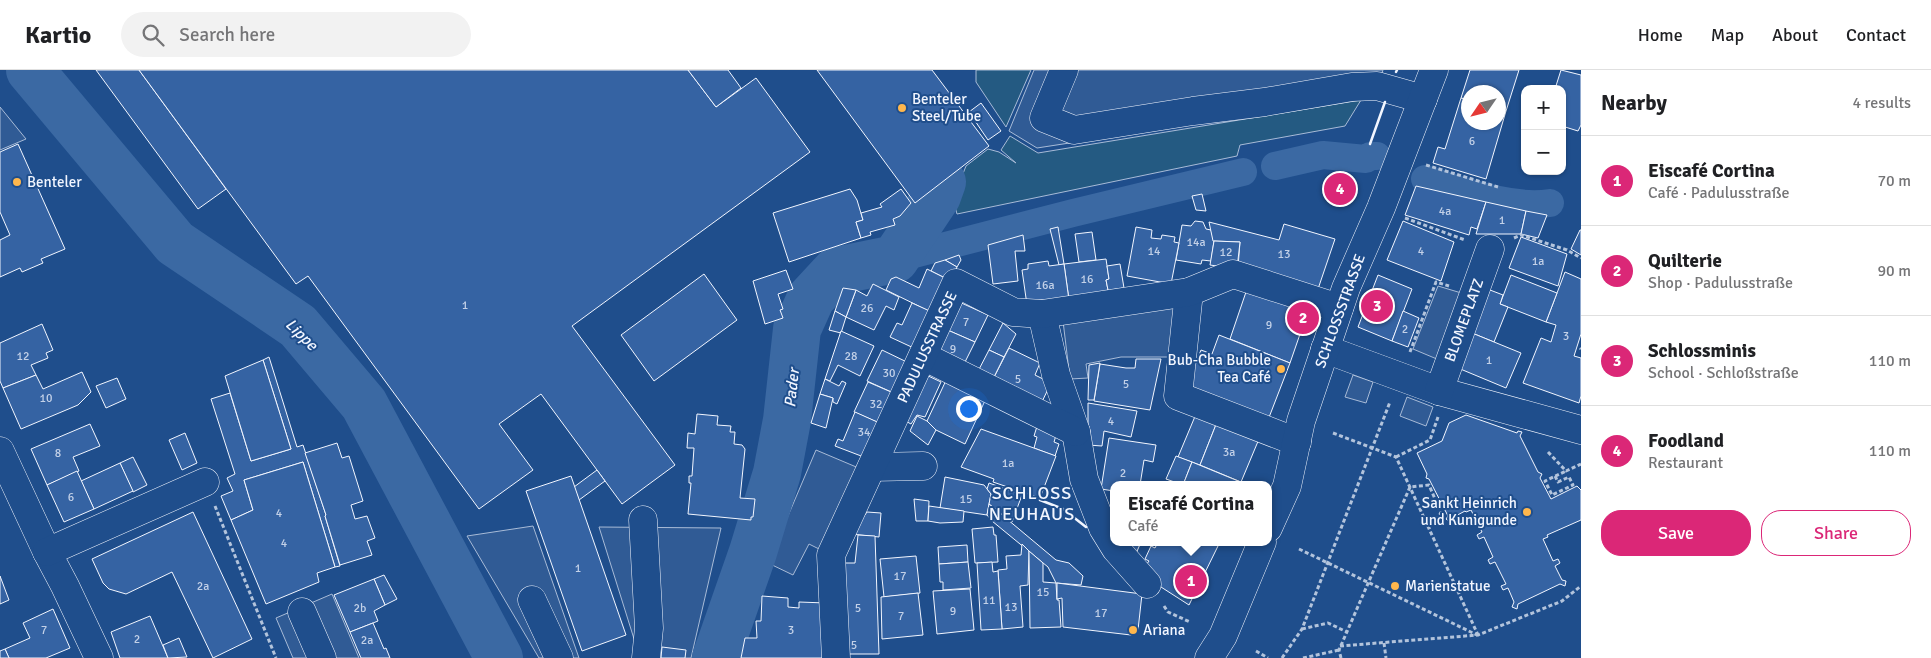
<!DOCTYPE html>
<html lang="en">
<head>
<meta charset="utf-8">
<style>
	:root { --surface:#fff; --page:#f2f2f2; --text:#202124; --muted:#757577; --line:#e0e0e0; --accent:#db2777 }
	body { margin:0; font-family:Signika,sans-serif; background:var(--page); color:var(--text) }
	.controls { position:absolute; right:15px; top:15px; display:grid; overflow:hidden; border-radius:10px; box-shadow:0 1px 4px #0004 }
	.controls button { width:45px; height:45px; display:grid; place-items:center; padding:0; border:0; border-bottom:1px solid var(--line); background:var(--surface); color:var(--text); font:25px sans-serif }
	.compass { position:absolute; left:1461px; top:15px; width:45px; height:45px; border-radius:50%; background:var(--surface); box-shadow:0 1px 4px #0004; rotate:235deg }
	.you { position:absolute; left:968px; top:338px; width:18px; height:18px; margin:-12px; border:4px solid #fff; border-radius:50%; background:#1a73e8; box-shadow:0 0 0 8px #1a73e833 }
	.badge { display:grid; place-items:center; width:32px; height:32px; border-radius:50%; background:var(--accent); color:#fff; font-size:16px; font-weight:700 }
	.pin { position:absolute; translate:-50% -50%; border:2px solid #fff; box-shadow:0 1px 5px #0006 }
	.popup { position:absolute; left:1110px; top:411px; width:162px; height:65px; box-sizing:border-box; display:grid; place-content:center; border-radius:10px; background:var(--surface); filter:drop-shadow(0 1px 4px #0005); font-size:16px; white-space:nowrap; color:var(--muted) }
	.popup b { font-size:19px; color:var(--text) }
	.popup::after { content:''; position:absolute; left:50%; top:100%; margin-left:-10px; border:10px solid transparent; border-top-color:var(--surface) }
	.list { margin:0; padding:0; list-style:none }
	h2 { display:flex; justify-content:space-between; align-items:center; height:65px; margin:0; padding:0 20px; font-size:21px }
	h2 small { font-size:16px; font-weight:400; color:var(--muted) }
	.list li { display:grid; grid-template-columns:32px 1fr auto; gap:15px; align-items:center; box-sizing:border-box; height:90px; padding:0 20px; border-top:1px solid var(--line) }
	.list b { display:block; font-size:19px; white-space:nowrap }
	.list p { margin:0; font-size:16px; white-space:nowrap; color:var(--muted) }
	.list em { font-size:16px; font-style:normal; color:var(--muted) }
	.actions { display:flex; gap:10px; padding:15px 20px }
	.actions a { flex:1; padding:11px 0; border:1px solid var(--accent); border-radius:20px; text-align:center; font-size:18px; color:var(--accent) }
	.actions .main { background:var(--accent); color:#fff }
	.icon { flex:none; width:28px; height:28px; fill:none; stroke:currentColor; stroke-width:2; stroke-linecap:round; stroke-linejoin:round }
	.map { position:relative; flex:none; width:1581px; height:588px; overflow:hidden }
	header { display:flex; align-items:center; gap:30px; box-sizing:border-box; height:70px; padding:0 25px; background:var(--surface); border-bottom:1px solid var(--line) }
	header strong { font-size:24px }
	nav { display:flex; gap:28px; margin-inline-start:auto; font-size:18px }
	.search { width:350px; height:45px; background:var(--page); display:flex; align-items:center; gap:12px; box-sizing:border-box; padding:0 18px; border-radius:28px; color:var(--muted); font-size:19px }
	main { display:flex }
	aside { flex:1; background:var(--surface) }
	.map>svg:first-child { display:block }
</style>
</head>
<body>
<header>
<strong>Kartio</strong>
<div class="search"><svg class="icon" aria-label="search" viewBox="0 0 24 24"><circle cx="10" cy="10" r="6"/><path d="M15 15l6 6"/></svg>Search here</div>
<nav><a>Home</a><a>Map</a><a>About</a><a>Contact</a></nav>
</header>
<main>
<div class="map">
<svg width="1581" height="588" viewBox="0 0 1581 588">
	<rect width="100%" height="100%" fill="#1f4e8c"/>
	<!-- green -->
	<g fill="#245a82" stroke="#a8bbd7">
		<path d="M976,0h55l-25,57 -30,-45z"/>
		<path d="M1361,30l-16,26 -105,19 -3,11 -280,58 -4,-15 13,-33 22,-17 11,3 17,11 -15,-13 9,-14 28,17z"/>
	</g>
	<!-- parking -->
	<g fill="#305b95" stroke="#a8bbd7">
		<path d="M1034,0h349l-6,16 -9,11 -331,51 -28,-17z"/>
		<path d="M0,37l26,32 -26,11z"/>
		<path d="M1438,216l30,9 -24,67 -31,-13z"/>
		<path d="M1174,234l-2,53h-51l-35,7 2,14 -18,1 -7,-58z"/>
		<path d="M1353,305l20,7 -7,21 -21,-6z"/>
		<path d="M1407,327l26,10 -7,19 -26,-10z"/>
		<path d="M816,380l45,19 -40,81 -12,-6 -16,31 -27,-13 16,-32z"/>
		<path d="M533,456l46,132h-40l-72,-122z"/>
		<path d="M599,457l122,1 -30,130h-51z"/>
		<path d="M332,524l27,64h-66l-17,-40z"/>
	</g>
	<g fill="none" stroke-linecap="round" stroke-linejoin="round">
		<!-- canal -->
		<g stroke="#3b69a3" stroke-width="28">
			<path d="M1275,96l48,-11 43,4 4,-3h7"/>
			<path d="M1425,109c38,11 86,30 125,24"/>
			<path d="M895,189l178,-46 170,-41"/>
		</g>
		<!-- river -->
		<g stroke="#3b69a3" stroke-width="48">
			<path d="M30,0l145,173 123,83 66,78 135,254"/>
			<path d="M716,588l37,-106 24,-79 10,-53 10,-91 14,-31 25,-27 59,-12 42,-63 5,-14"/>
		</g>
	</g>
	<!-- building -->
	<g fill="#3563a3" stroke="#f2f6ff">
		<path d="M96,0h43l87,119 -28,20z"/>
		<path d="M139,0h549l28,37 40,-29 54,74 -238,174 103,139 -53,39 -81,-110 -42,30 34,46 -54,39 -171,-233 -12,8z"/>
		<path d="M688,0h40l13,18 -25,19z"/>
		<path d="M817,0h115l57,76 -74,57z"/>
		<path d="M1470,0h49l-13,41 -8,-2v-17h-30v8l-7,-2z"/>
		<path d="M1561,0l20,5v50l-3,6 -16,-5v-37h-7z"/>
		<path d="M1461,28l7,2v22h30v-13l8,2 -20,68 -53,-16 5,-16 7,2z"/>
		<path d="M981,33l20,28 -13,9 -19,-28z"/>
		<path d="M18,74l47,105 -24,10 2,4 -21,9 -2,-4 -20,9v-37l10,-5 -10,-23v-60z"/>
		<path d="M1416,116l70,16 -9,27 -6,-2 -2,8 -64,-20z"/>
		<path d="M850,119l7,11 6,20 -7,2 5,16 -72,24 -16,-49z"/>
		<path d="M901,119l10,14 -11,13 -7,3 2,6 -25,7 1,3 -10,3 -5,-16 7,-2 -2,-7 21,-6 -2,-3z"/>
		<path d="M1202,124l4,17 -10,-1 -4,-14z"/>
		<path d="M1486,132l40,9 -5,23h-45z"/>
		<path d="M1526,141l21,4 -9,23 -17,-4z"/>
		<path d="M1195,151l8,1 3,7 5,1 3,11 -3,20 -9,-1 -1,4 -25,-4 6,-35 9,1z"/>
		<path d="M1403,151l51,21 -13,39 -54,-21z"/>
		<path d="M1209,152l70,18 5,-16 51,15 -17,50 -80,-22 2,-25 -27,-1z"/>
		<path d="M1058,157l6,37 -5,1 -9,-36z"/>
		<path d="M1136,157l16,3 -1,8 10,1 1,-4 13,2 -1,5 5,1 -8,41 -44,-8z"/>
		<path d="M1580,160h1v25l-10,-6z"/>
		<path d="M1092,162l4,28 -17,2 -4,-28z"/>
		<path d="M1023,165l2,16h-10l3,30 -25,3 -5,-39z"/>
		<path d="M1521,167l46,17 -9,32 -49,-18z"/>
		<path d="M1214,171l26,1 -3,27 -27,-4z"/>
		<path d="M959,185l2,5 -4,7 -12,-7z"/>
		<path d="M1106,189l3,20 -3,1 3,15 -40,5 -5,-36z"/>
		<path d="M945,190l12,7 -6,14 -20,-10 4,-8z"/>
		<path d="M1048,191l1,5 15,-2 5,36 -42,5 -5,-35 6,-1v-5z"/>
		<path d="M1120,194l4,24 -14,2 1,4 -2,1 -3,-15 3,-1 -2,-13z"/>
		<path d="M927,199l24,12 -16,33 -49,-24 5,-11 5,-2 23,11z"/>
		<path d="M786,200l7,19 -15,5 5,15 -3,1 3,8 -18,6 -12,-43z"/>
		<path d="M1565,202l16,7v55l-7,22 7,2v38l-2,7 -56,-20 18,-45 10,4 5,-17 -10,-3z"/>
		<path d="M704,204l33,46 -83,61 -33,-46z"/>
		<path d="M1378,205l34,14 -20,52 -34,-14z"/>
		<path d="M1511,205l46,18 -11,29 -46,-18z"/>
		<path d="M873,214l26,13 -5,13 -8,-4 -12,24 -28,-13 10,-27 11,6z"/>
		<path d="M843,218l13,2 -10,27 -11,-6z"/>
		<path d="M1247,219l61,22 -18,52 -60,-24z"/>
		<path d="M1490,220l13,5 -3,9 8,3 -14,35 -22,-9z"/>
		<path d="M957,231l31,14 -13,27 -32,-14z"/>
		<path d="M912,233l22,10 -16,37 -28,-13 7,-14 5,2z"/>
		<path d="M835,241l11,6 -5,16 -12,-3z"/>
		<path d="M1403,241l16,7 -11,29 -16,-6z"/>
		<path d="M1003,253l13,11 -12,23 -15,-7z"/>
		<path d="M42,254l11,26 -7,3 2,5 -17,7 5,10 -33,13 -3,-7v-38z"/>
		<path d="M943,258l32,14 -14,28 -30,-14z"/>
		<path d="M841,261l33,15 -14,30 -22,-11 -8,16 -5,-2z"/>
		<path d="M1472,263l49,20 -15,35 -48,-20z"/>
		<path d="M1219,265l71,28 -22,57 -82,-32 15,-38 11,4z"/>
		<path d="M1009,278l31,15 -5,12 16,8 -13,27 -48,-25z"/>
		<path d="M882,280l29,14 -13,31 -31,-14z"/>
		<path d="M989,280l15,7 -14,28 -15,-8z"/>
		<path d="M269,287l28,90 6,-2 23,70 -1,1 15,50 -5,1 -32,-105 -59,18 9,30 -22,10 -10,-24 12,-5 -6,-13 8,-4 -24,-75 19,-6 21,68 40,-12 -28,-89z"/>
		<path d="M1136,289h25l-11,51 -56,-9 6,-37 26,4h9z"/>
		<path d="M263,290l28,89 -40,12 -26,-85z"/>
		<path d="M1100,293l-6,37h-6l1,-35z"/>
		<path d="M82,302l9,20 -13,13 -57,24 -18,-41 33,-13 7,14z"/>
		<path d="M922,303l19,9 -16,35 -8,-2 -6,9 -11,-6z"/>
		<path d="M949,304l40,18 -24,52 -29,-14 -9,-9z"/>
		<path d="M117,308l9,21 -20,9 -10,-22z"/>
		<path d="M825,309l14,7 3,-5 4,2 -9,21 -4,-2v-4l-13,-4z"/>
		<path d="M868,312l30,13 -14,30 -30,-13z"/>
		<path d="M820,324l13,4 -7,30 -15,-5z"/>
		<path d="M1088,333l49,8 -6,26 -27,-6 -2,15 -14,-1z"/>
		<path d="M855,342l29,13 -15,34 -34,-13 3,-7 5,2z"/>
		<path d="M697,344l21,2 -1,9 14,1 -1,6h5l-1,12 8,1 3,4 -5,49 15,1 -2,18h-2v3l-63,-6 3,-31h-2v-7h3l2,-28h-7l1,-15 7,1z"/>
		<path d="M1196,344l21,8 -17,43 -22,-8z"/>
		<path d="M1466,345l51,18 1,-2 4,1 -2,4 18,36 4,2 -2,4 11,21 26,-13 4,4v30l-34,15 1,2 -5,2 10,22 5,-2 2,4 -5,3 7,14 4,1 -1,5 -5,-2 -42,20 -1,5 -5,-2 2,-5 -6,-14 -5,2 -2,-4 5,-2 -11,-22 -5,2 -2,-4 5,-3 -9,-20 -5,2 -2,-4 5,-3 -11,-22 -5,2 -1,-1 -13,7 -2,4 -4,-3 2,-3 -19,-37 -3,-1 1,-4 -10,-21 25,-12 7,-18z"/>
		<path d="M917,346l10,5 9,9 -8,15 -18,-14z"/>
		<path d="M1217,352l42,17 -18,43 -41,-17z"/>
		<path d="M1038,353l19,9 -3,10 5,2 -4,12 -21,-8 3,-11 -3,-1z"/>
		<path d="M90,354l10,22 -27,11 6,14 -32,14 -16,-36z"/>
		<path d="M981,359l75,27 -16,42 -47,-16 1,-3 -33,-12z"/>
		<path d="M185,363l12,30 -15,7 -13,-30z"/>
		<path d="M1109,368l47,7 -3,17 -9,-2 -4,25h-26v6l-13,-2z"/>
		<path d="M337,373l5,15 7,-2 14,45 -12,4 4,14 12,-3 8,22 -8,3 5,14 -32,10 -15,-49 1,-1 -21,-62z"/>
		<path d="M1176,386l16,6 -9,23 -17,-6z"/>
		<path d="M133,387l14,28 -14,7 -13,-29z"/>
		<path d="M303,392l32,105 -18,6 2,9 -53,22 -35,-84 22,-10 -9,-30z"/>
		<path d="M1192,392l51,21 -1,2h-59z"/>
		<path d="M120,393l13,28 -39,18 -13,-28z"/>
		<path d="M597,400l8,11 -26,19 -5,-13z"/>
		<path d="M77,401l17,38 -30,13 -17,-37z"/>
		<path d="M571,406l55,159 -44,16 -56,-160z"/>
		<path d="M945,407l39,8 7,9 -4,21 -47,-7z"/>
		<path d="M989,413l33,12 -10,27 -23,-18 2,-10 -4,-5z"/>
		<path d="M914,429l15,2 -1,20h-12z"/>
		<path d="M989,434l67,56 13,3 14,13 -2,9 -25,-2 -8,-16 -56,-46 -5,-6z"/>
		<path d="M929,436l35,5 -1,11 -23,1 -12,-2z"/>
		<path d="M193,442l59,127 -39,19 -41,-86 -46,22 -17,-5 -6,-6 -11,-24z"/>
		<path d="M867,442l14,1 -2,24 -28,-3z"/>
		<path d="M993,457l1,8h2l2,27 -23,1 -3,-34z"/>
		<path d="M858,465l17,1 4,118h-39l-1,-91h16z"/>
		<path d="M1124,472h17l-6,14z"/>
		<path d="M1158,472l61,2 -30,61 -28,-18 -17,-19 5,-7 -4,-2 6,-13 4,2z"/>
		<path d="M1022,474l7,7 -1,34 -8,1 3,41 -21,2 -4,-59 9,-1 -1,-13 15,-1z"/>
		<path d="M967,475l1,17 -29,2 -1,-17z"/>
		<path d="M1029,481l14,12v19l13,1 1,17h2l2,27 -31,1z"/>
		<path d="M916,486l4,37 -36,4 -4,-38z"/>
		<path d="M968,492l3,26 -28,2v-8h-3l-1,-18z"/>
		<path d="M992,492l1,10 5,-1 4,58 -21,1 -4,-67z"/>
		<path d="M384,505l13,24 -12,6 -11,-26z"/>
		<path d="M0,506l9,24 -9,4z"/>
		<path d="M374,509l11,26 -11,6 4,10 -28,11 -16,-37z"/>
		<path d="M1057,513l85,11 -4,36 -7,5 -68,-8 -1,-29 -5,1z"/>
		<path d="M970,519l4,41 -37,4 -4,-43z"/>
		<path d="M918,523l5,42 -41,4 -1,-42z"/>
		<path d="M762,526l26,2v9l11,1v-6l27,1 -1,55h-84l4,-20h12l-1,-17h5z"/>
		<path d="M53,539l17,39 -24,10h-37l-4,-9 25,-11 -7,-15z"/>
		<path d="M150,546l18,42h-48l-9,-26z"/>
		<path d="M373,553l11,26 2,-1 4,10h-29l-11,-26z"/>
		<path d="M179,568l8,19 -19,1 -5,-13z"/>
		<path d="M662,577l24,3 -1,8h-24z"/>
		<path d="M5,579l4,9h-9v-7z"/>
	</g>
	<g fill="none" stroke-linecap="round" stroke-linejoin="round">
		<!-- minor casing -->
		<g stroke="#f2f6ff" stroke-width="29">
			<g id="minor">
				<path d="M1064,0l-20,48 30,12 119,-19 72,-9 87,-15 25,-1 46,13"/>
				<path d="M1189,222l-11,104 119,46"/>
				<path d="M1042,244l14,61 20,57 8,47 19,49 13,21 31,35"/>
				<path d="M1325,279l114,42 142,39"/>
				<path d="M923,286l153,76"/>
				<path d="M1439,321l51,-142"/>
				<path d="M0,381l47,101 18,34 34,72"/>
				<path d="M872,397l51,-1"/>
				<path d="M643,450l6,108 -3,30"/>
				<path d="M1268,458l19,-42 14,-65 45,-133 35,-80 53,-138"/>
				<path d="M47,482l158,-70"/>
				<path d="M532,530l27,58"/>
				<path d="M302,542l20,46"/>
				<path d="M836,588l-5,-103 125,-272 57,29 29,2 147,-22 44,-18 106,34"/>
				<path d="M1209,588l14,-22 39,-94"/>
			</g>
		</g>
		<!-- path -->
		<g stroke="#b3c4dc" stroke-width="3" stroke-dasharray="4 2.5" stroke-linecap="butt">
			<path d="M1426,95l72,22"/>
			<path d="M1405,148l60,22"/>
			<path d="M1514,168l7,-3 46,15 14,8"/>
			<path d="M1580,278l1,1"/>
			<path d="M1410,282l26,-70 13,4"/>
			<path d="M1333,363l63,24 82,178"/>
			<path d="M1548,382l18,19 15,-7"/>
			<path d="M1396,387l34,-17 8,-23"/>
			<path d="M1555,406l3,6 11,-5 4,8 -21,10 -7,-14 21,-10"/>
			<path d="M215,436l61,152"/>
			<path d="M1299,479l178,86"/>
			<path d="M1164,536l4,6 22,10"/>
			<path d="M1302,559l26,-6 19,9"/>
			<path d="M1384,573l2,15"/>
			<path d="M1340,576l138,-11 84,-34 19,-15"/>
			<path d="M1256,581l12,7"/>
			<path d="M1282,588l20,-29 88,-227"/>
			<path d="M1303,588l36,-8"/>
			<path d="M1341,588l-2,-8 71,-163 19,-2 12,28 -12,15"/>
		</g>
		<!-- minor -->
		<use href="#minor" stroke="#1f4e8c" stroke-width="28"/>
		<!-- wall -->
		<g stroke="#f2f6ff" stroke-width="2.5">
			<path d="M1396,2l1,-2"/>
			<path d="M1370,74l15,-42"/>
			<path d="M1040,430l23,9 23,18"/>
		</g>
	</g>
	<!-- markers -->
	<g fill="#ffb74d" stroke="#1f4e8c" stroke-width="2">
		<circle cx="902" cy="38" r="5"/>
		<circle cx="17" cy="112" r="5"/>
		<circle cx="1281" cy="299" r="5"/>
		<circle cx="1527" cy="442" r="5"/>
		<circle cx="1395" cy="516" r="5"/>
		<circle cx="1133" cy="560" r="5"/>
	</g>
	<g text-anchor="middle" stroke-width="4" stroke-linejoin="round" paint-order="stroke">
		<!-- number labels -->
		<g font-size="12" fill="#c3d1e8">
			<text x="1472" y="75">6</text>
			<text x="1445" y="145">4a</text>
			<text x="1502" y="154">1</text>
			<text x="1196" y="176">14a</text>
			<text x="1154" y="185">14</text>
			<text x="1421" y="185">4</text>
			<text x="1226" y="186">12</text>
			<text x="1284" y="188">13</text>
			<text x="1538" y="195">1a</text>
			<text x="1087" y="213">16</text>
			<text x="1045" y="219">16a</text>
			<text x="465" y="239">1</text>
			<text x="867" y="242">26</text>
			<text x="966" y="256">7</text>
			<text x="1269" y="259">9</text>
			<text x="1405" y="263">2</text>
			<text x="1566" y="270">3</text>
			<text x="953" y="283">9</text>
			<text x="23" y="290">12</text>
			<text x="851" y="290">28</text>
			<text x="1489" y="294">1</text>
			<text x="889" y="307">30</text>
			<text x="1018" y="313">5</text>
			<text x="1126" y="318">5</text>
			<text x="46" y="332">10</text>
			<text x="876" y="338">32</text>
			<text x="1111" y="355">4</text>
			<text x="864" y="366">34</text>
			<text x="1229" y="386">3a</text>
			<text x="58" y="387">8</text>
			<text x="1008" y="397">1a</text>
			<text x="1123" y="407">2</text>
			<text x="71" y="431">6</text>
			<text x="966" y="433">15</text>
			<text x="279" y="447">4</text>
			<text x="284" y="477">4</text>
			<text x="578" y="502">1</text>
			<text x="900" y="510">17</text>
			<text x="203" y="520">2a</text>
			<text x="1043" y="526">15</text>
			<text x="989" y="534">11</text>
			<text x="1011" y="541">13</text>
			<text x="360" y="542">2b</text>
			<text x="858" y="542">5</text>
			<text x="953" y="545">9</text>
			<text x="1101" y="547">17</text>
			<text x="901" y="550">7</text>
			<text x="44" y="564">7</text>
			<text x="791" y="564">3</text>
			<text x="137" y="573">2</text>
			<text x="367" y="574">2a</text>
			<text x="854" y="579">5</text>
		</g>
		<!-- poi labels -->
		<g font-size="15" fill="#f2f6ff" stroke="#1f4e8c" text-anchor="start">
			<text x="912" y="34">Benteler<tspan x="912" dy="17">Steel/Tube</tspan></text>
			<text x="27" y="117">Benteler</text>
			<text x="1271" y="295" text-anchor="end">Bub-Cha Bubble<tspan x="1271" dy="17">Tea Café</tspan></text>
			<text x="1517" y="438" text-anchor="end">Sankt Heinrich<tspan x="1517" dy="17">und Kunigunde</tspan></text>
			<text x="1405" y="521">Marienstatue</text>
			<text x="1143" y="565">Ariana</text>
		</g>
		<!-- street labels -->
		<g font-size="15" fill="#f2f6ff" stroke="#1f4e8c">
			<text transform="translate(1340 241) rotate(-70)" y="5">SCHLOSSSTRASSE</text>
			<text transform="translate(1464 250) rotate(-70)" y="5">BLOMEPLATZ</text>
			<text transform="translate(927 277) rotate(-65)" y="5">PADULUSSTRASSE</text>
		</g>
		<!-- water labels -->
		<g font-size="16" font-style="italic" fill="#f2f6ff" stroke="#1f4e8c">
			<text transform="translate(302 264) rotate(44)" y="6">Lippe</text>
			<text transform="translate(791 318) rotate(-84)" y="6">Pader</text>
		</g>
		<!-- quarter labels -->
		<g font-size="18" letter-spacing="1" fill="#f2f6ff" stroke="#1f4e8c">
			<text x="1032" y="429">SCHLOSS<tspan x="1032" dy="21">NEUHAUS</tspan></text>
		</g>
	</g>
</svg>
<div class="controls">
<button>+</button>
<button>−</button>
</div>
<svg class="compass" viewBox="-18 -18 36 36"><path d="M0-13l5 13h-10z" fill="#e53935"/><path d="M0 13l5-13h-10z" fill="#757577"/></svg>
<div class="you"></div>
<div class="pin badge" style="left:1191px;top:511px">1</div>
<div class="popup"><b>Eiscafé Cortina</b>Café</div>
<div class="pin badge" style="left:1303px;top:248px">2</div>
<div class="pin badge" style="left:1377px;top:236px">3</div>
<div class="pin badge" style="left:1340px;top:119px">4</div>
</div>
<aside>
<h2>Nearby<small>4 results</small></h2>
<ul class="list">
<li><span class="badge">1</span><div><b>Eiscafé Cortina</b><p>Café · Padulusstraße</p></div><em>70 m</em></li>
<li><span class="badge">2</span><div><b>Quilterie</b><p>Shop · Padulusstraße</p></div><em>90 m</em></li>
<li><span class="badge">3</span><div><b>Schlossminis</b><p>School · Schloßstraße</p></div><em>110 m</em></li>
<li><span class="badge">4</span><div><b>Foodland</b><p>Restaurant</p></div><em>110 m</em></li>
</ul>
<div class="actions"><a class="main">Save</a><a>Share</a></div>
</aside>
</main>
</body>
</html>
